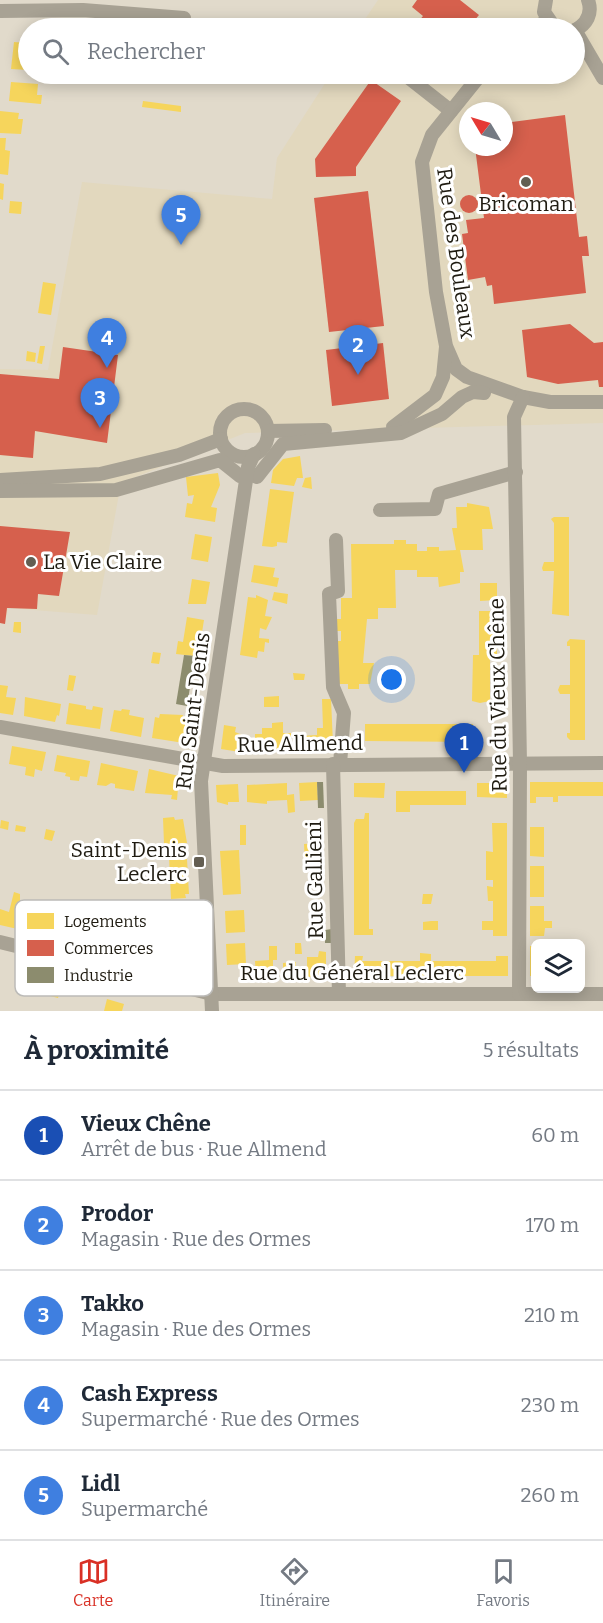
<!DOCTYPE html>
<html lang="fr">
<head>
<meta charset="utf-8">
<style>
	:root { --surface:#fff; --page:#f6f6f7; --text:#1f2937; --muted:#747a83; --line:#e0e1e3; --accent:#d93025 }
	body { margin:0; font-family:Bitter,serif; background:var(--page); color:var(--text) }
	.controls { position:absolute; right:18px; bottom:18px; display:grid; overflow:hidden; border-radius:9px; box-shadow:0 3px 15px #0003 }
	.controls button { width:54px; height:54px; display:grid; place-items:center; padding:0; border:0; border-bottom:2px solid var(--line); background:var(--surface); color:var(--text); font:30px sans-serif }
	.compass { position:absolute; left:459px; top:102px; width:54px; height:54px; border-radius:50%; background:var(--surface); box-shadow:0 3px 15px #0003; rotate:308deg }
	.you { position:absolute; left:392px; top:680px; width:21px; height:21px; margin:-15px; border:4px solid #fff; border-radius:50%; background:#1a73e8; box-shadow:0 0 0 9px #1a73e833 }
	.badge { display:grid; place-items:center; width:39px; height:39px; border-radius:50%; background:var(--accent); color:#fff; font-size:20px; font-weight:700 }
	.pin { position:absolute; translate:-50% -50px; filter:drop-shadow(0 2px 3px #0008) }
	.pin::after { content:''; position:absolute; top:32px; width:21px; height:18px; background:inherit; clip-path:polygon(0 0,100% 0,50% 100%) }
	.list { margin:0; padding:0; list-style:none }
	h2 { display:flex; justify-content:space-between; align-items:center; height:78px; margin:0; padding:0 24px; font-size:26px }
	h2 small { font-size:20px; font-weight:400; color:var(--muted) }
	.list li { display:grid; grid-template-columns:39px 1fr auto; gap:18px; align-items:center; box-sizing:border-box; height:90px; padding:0 24px; border-top:2px solid var(--line) }
	.list b { display:block; font-size:22px; white-space:nowrap }
	.list p { margin:0; font-size:20px; white-space:nowrap; color:var(--muted) }
	.list em { font-size:20px; font-style:normal; color:var(--muted) }
	.icon { flex:none; width:33px; height:33px; fill:none; stroke:currentColor; stroke-width:2; stroke-linecap:round; stroke-linejoin:round }
	.map { position:relative; flex:none; width:603px; height:1011px; overflow:hidden }
	.search { position:absolute; background:var(--surface); box-shadow:0 3px 15px #0003; left:18px; right:18px; top:18px; height:66px; display:flex; align-items:center; gap:15px; box-sizing:border-box; padding:0 21px; border-radius:33px; color:var(--muted); font-size:22px }
	.sheet { height:528px; background:var(--surface) }
	nav { display:flex; justify-content:space-around; align-items:center; box-sizing:border-box; height:84px; border-top:2px solid var(--line); background:var(--surface); font-size:16px; color:var(--muted) }
	nav a { display:grid; justify-items:center; gap:3px }
	nav .on { color:var(--accent) }
	.map>svg:first-child { display:block }
</style>
</head>
<body>
<div class="map">
<svg width="603" height="1011" viewBox="0 0 603 1011">
	<rect width="100%" height="100%" fill="#e1dacb"/>
	<!-- built -->
	<path fill="#e2d8be" fill-rule="evenodd" d="M378,0h225v423l-358,10 -124,50 -24,132 -89,-7 -3,16 -5,-1v-254l48,1 34,-188 190,17 5,-41 54,-84h243v-46h-215zM468,111h36v36h-36z"/>
	<!-- homes -->
	<g fill="#f6d55c">
		<path d="M109,17l21,2 -2,9h-21z"/>
		<path d="M65,20l28,4 -1,4h-28z"/>
		<path d="M14,42l14,1v27l-17,-1z"/>
		<path d="M11,82l27,2 -1,11h5l-1,9 -32,-3z"/>
		<path d="M143,101l38,5v6l-39,-5z"/>
		<path d="M0,111l19,2 -1,6h5l-2,15 -21,-1z"/>
		<path d="M0,138h6l-1,12 5,1 -2,24 -8,-1z"/>
		<path d="M0,183l4,1 -1,16 -3,-1z"/>
		<path d="M10,201l12,1 -1,12 -12,-1z"/>
		<path d="M43,282l13,2 -5,31 -13,-2z"/>
		<path d="M40,346h5l-3,18 -5,-1z"/>
		<path d="M27,351l9,2 -1,9 -9,-1z"/>
		<path d="M300,456l3,22h-6l-3,8 -23,-3 2,-13 10,-11z"/>
		<path d="M218,473l2,12 -9,22 6,1 -2,14 -30,-5 2,-14 5,1 2,-9 -6,1 -2,-19z"/>
		<path d="M311,477l1,12 -10,-2 3,-9z"/>
		<path d="M270,489l24,3 -7,51 -10,-1v4l-5,1 -10,-1z"/>
		<path d="M467,503l22,4 4,22h-11l1,21h-23l4,22h-4v11l-21,4 -1,-10h-21v-7h-22l1,38h-18v11h-11l-4,44h11l-4,21h-11v5h-11v-5h-10l-1,-43h4v-10h-4v-12h4v-21h11l-1,-54h43v-4h12v4h11v7h10v-4h12v4l17,-1 -4,-22h5l-1,-21h11z"/>
		<path d="M554,517h15v99l-17,-2 2,-43h-11l-1,-3 2,-6h10v-39l-3,-4z"/>
		<path d="M195,534l17,3 -4,25 -17,-3z"/>
		<path d="M254,565l21,3 -2,9 6,1 -2,9 -26,-5z"/>
		<path d="M192,579l18,3 -4,22h-18z"/>
		<path d="M480,583h17v17l-17,1z"/>
		<path d="M274,592l14,2 -1,10 -15,-4z"/>
		<path d="M256,595l12,5 -3,16 7,1 -6,13 -6,-2 -1,10 10,1v4l-4,-1 -1,10 -6,-1 -1,7 -17,-3 8,-58 8,1z"/>
		<path d="M479,611h18v45h-7v45l-10,2 -8,-2 1,-46h6z"/>
		<path d="M187,617l17,3 -5,31 -3,-1 -1,6 -19,-2 2,-13 5,1z"/>
		<path d="M14,622h7v11l-8,-1z"/>
		<path d="M570,639l15,1v100h-15l-3,-3v-4h3v-39h-10l-2,-4 2,-5h10v-39h-3v-4z"/>
		<path d="M153,652l8,1 -2,11 -8,-1z"/>
		<path d="M293,673l12,1 -1,6h-10z"/>
		<path d="M69,675l7,1 -3,15 -6,-1z"/>
		<path d="M0,685l8,1 -2,11 10,1 -3,17 -13,-2z"/>
		<path d="M279,696v11h-15v-10z"/>
		<path d="M25,697l36,7 -2,12 -2,-1 -2,7 -31,-6z"/>
		<path d="M322,699h9l2,45 -9,1v4l-23,1 -1,-14 17,-1v-7h6z"/>
		<path d="M69,703l17,3v3l6,1 1,-4 10,2 -3,21 -34,-5z"/>
		<path d="M122,709l8,1 -1,5 15,3 -3,19 -31,-6 4,-21 7,1z"/>
		<path d="M160,714l23,1 -1,4 9,2 -4,20 -3,2 -32,-5 3,-21 4,1z"/>
		<path d="M283,722v11h8v17l-36,1v-17h7v-6h10v-5z"/>
		<path d="M365,724h108v18l-108,-1z"/>
		<path d="M224,725l12,2 -1,5 10,4v6h-4l-1,10 -19,-3z"/>
		<path d="M12,746l34,6 -4,19 -7,-2 -1,8 -9,-2 1,-8 -17,-3z"/>
		<path d="M57,755l33,6 -3,16 -7,-1 -1,5 -9,-1v-3l-5,-1 1,-3 -12,-2z"/>
		<path d="M101,763l37,8 -4,20 -19,-3v-4l-4,-1 -5,3 -9,-1z"/>
		<path d="M149,769l30,7 -2,24 -6,-1 1,-4 -27,-2z"/>
		<path d="M317,782l1,18 -18,1 -1,-18z"/>
		<path d="M530,782h73v14h-45v6h-5v-5h-17v6h-6z"/>
		<path d="M287,783v12l7,-1 1,18 -7,1 -1,-13 -20,1v3l-20,-2v-17z"/>
		<path d="M354,783h31l-1,15 -30,-1z"/>
		<path d="M477,783h30v15l-30,-1z"/>
		<path d="M238,784l1,18h-11v3l-11,-3 -1,-17z"/>
		<path d="M396,791h70v14h-56v7h-14z"/>
		<path d="M365,813h4v116h4v6h-19v-112l2,-4h8z"/>
		<path d="M174,817l1,3 8,-1 4,24 -23,1 -1,-26z"/>
		<path d="M1,820l8,2 -1,8 -8,-2z"/>
		<path d="M492,823h15v113h-14v-6h-11v-9h11v-20h-5l-1,-15 6,1v-7h-7v-29l7,1z"/>
		<path d="M16,825l10,2 -1,5 -10,-1z"/>
		<rect x="240" y="825" width="6" height="20"/>
		<path d="M530,827h14v30l-14,-1z"/>
		<path d="M46,829l9,2 -3,10 -8,-2z"/>
		<path d="M319,843v21l-14,1 -1,-21z"/>
		<path d="M161,849v6l-11,1v-6z"/>
		<path d="M239,850l2,44 -18,1 -3,-44z"/>
		<path d="M180,855l1,5 6,-1 2,35h-4l1,4 -15,1 -2,-43z"/>
		<rect x="530" y="866" width="14" height="31"/>
		<path d="M14,892l6,2v18l4,1 -2,17 -22,-5v-16l9,3z"/>
		<path d="M423,894h10l-2,10h-9z"/>
		<path d="M530,906h14v15h8v7h-7l-1,8h-14z"/>
		<path d="M244,910l1,22 -19,1 -1,-22z"/>
		<path d="M431,921h7v9h-15v-8z"/>
		<path d="M245,943l1,21 -19,1 -1,-21z"/>
		<path d="M295,943h6l1,11h-7z"/>
		<path d="M269,946h8v14h-4v18h-17l-1,-17 14,-1z"/>
		<rect x="530" y="946" width="6" height="30"/>
		<path d="M319,951l7,1v25h-19v-20h11z"/>
		<path d="M420,953l11,1v7h65v-5h12v20h-154l1,-20h8l-1,5h58z"/>
		<path d="M296,962v16h-13v-15z"/>
		<path d="M32,971l31,9 -5,18 -31,-8z"/>
		<path d="M107,999l17,5 -2,7h-18z"/>
	</g>
	<!-- shops -->
	<g fill="#d6604d">
		<path d="M417,0h43l19,15 -11,13h-55l10,-12 -11,-9z"/>
		<path d="M371,80l30,21 -45,66v9l-40,1 -1,-18z"/>
		<path d="M565,115l14,122 8,-1 2,20h-7l4,37 -92,11 -2,-19 -5,1 -2,-9 -17,3 -6,-46 6,-1 -2,-13 18,-2 -9,-71h29v-24z"/>
		<path d="M368,191l16,135 -55,6 -15,-134z"/>
		<circle cx="469" cy="204" r="9"/>
		<path d="M570,324l24,19 9,-1v45h-4l-1,-7 -40,4 -31,-7 -5,-47z"/>
		<path d="M383,343l6,56 -57,7 -6,-56z"/>
		<path d="M63,347l55,8 -11,88 -72,-12 -2,27 -33,-3v-81l59,5z"/>
		<path d="M0,526l70,6 -11,64 -21,-2 -1,15 -30,-1 -2,16 -5,-1z"/>
	</g>
	<!-- industry -->
	<g fill="#8c8c6e">
		<path d="M184,655l11,1 -8,50 -11,-2z"/>
		<path d="M317,782h6l1,26h-6z"/>
		<path d="M332,929l1,14h-8v-13z"/>
	</g>
	<g fill="none" stroke-linecap="round" stroke-linejoin="round">
		<!-- minor -->
		<g stroke="#a8a294" stroke-width="14">
			<path d="M546,0l-2,12 11,16"/>
			<path d="M0,11l83,-1 101,8"/>
			<path d="M534,28l13,-7"/>
			<path d="M575,30l28,48"/>
			<path d="M574,31c13,-7 19,-17 14,-31"/>
			<path d="M404,74l47,37"/>
			<path d="M481,74l-49,61 -10,27 14,130 10,54 10,23 11,8 56,20 27,5h53"/>
			<circle cx="244" cy="433" r="24"/>
			<path d="M393,427l42,-32 8,-18 3,-30"/>
			<path d="M268,431l57,-1"/>
			<path d="M0,480l100,-6 79,-19 42,-16"/>
			<path d="M0,491l116,-1 104,-30 20,16 7,-3 10,4 26,-33 118,-11 41,-19 20,-17 11,-5 11,1"/>
			<path d="M380,510l55,-1 4,-15 77,-22"/>
			<path d="M336,540l2,51 -9,3 4,93 11,26 -4,51"/>
			<path d="M0,727l223,39 380,-3"/>
			<path d="M333,764l6,230"/>
			<path d="M0,942l212,52h391"/>
			<path d="M519,994l1,-231 -6,-346 9,-20"/>
			<path d="M212,1011l-11,-230 47,-314 6,-13"/>
		</g>
	</g>
	<!-- markers -->
	<g fill="#635e52" stroke="#fff" stroke-width="2">
		<circle cx="526" cy="182" r="6"/>
		<circle cx="31" cy="562" r="6"/>
		<rect x="193" y="856" width="12" height="12" rx="3"/>
	</g>
	<g text-anchor="middle" stroke-width="6" stroke-linejoin="round" paint-order="stroke">
		<!-- poi labels -->
		<g font-size="21" fill="#1f1b11" stroke="#fff">
			<text x="526" y="211">Bricoman</text>
			<text x="43" y="569" text-anchor="start">La Vie Claire</text>
			<text x="187" y="857" text-anchor="end">Saint-Denis<tspan x="187" dy="24">Leclerc</tspan></text>
		</g>
		<!-- street labels -->
		<g font-size="21" fill="#1f1b11" stroke="#fff">
			<text transform="translate(456 253) rotate(82)" y="7">Rue des Bouleaux</text>
			<text transform="translate(498 695) rotate(-91)" y="7">Rue du Vieux Chêne</text>
			<text transform="translate(193 711) rotate(-83)" y="7">Rue Saint-Denis</text>
			<text transform="translate(300 744) rotate(-1)" y="7">Rue Allmend</text>
			<text transform="translate(315 880) rotate(-91)" y="7">Rue Gallieni</text>
			<text x="352" y="980">Rue du Général Leclerc</text>
		</g>
	</g>
	<!-- legend -->
	<rect x="15" y="900" width="198" height="96" rx="9" fill="#fff" stroke="#bcbbb8" stroke-width="1.5"/>
	<rect x="27" y="913" width="27" height="16" fill="#f6d55c"/>
	<rect x="27" y="940" width="27" height="16" fill="#d6604d"/>
	<rect x="27" y="967" width="27" height="16" fill="#8c8c6e"/>
	<g font-size="16" fill="#1f1b11">
		<text x="64" y="927">Logements</text>
		<text x="64" y="954">Commerces</text>
		<text x="64" y="981">Industrie</text>
	</g>
</svg>
<div class="controls">
<button><svg class="icon" aria-label="layers" viewBox="0 0 24 24"><path d="M12 4l9 5-9 5-9-5zM3 14l9 5 9-5"/></svg></button>
</div>
<svg class="compass" viewBox="-18 -18 36 36"><path d="M0-13l5 13h-10z" fill="#e53935"/><path d="M0 13l5-13h-10z" fill="#747a83"/></svg>
<div class="you"></div>
<div class="pin badge" style="left:464px;top:773px;background:#1a4fb4">1</div>
<div class="pin badge" style="left:358px;top:375px;background:#3f7fe0">2</div>
<div class="pin badge" style="left:100px;top:428px;background:#3f7fe0">3</div>
<div class="pin badge" style="left:107px;top:368px;background:#3f7fe0">4</div>
<div class="pin badge" style="left:181px;top:245px;background:#3f7fe0">5</div>
<div class="search"><svg class="icon" aria-label="search" viewBox="0 0 24 24"><circle cx="10" cy="10" r="6"/><path d="M15 15l6 6"/></svg>Rechercher</div>
</div>
<section class="sheet">
<h2>À proximité<small>5 résultats</small></h2>
<ul class="list">
<li><span class="badge" style="background:#1a4fb4">1</span><div><b>Vieux Chêne</b><p>Arrêt de bus · Rue Allmend</p></div><em>60 m</em></li>
<li><span class="badge" style="background:#3f7fe0">2</span><div><b>Prodor</b><p>Magasin · Rue des Ormes</p></div><em>170 m</em></li>
<li><span class="badge" style="background:#3f7fe0">3</span><div><b>Takko</b><p>Magasin · Rue des Ormes</p></div><em>210 m</em></li>
<li><span class="badge" style="background:#3f7fe0">4</span><div><b>Cash Express</b><p>Supermarché · Rue des Ormes</p></div><em>230 m</em></li>
<li><span class="badge" style="background:#3f7fe0">5</span><div><b>Lidl</b><p>Supermarché</p></div><em>260 m</em></li>
</ul>
</section>
<nav>
<a class="on"><svg class="icon" aria-label="map" viewBox="0 0 24 24"><path d="M3 6l6-2 6 2 6-2v14l-6 2-6-2-6 2zM9 4v14M15 6v14"/></svg>Carte</a>
<a><svg class="icon" aria-label="directions" viewBox="0 0 24 24"><path d="M12 3l9 9-9 9-9-9zM9 14v-3h6M13 9l2 2-2 2"/></svg>Itinéraire</a>
<a><svg class="icon" aria-label="saved" viewBox="0 0 24 24"><path d="M7 4h10v16l-5-4-5 4z"/></svg>Favoris</a>
</nav>
</body>
</html>
